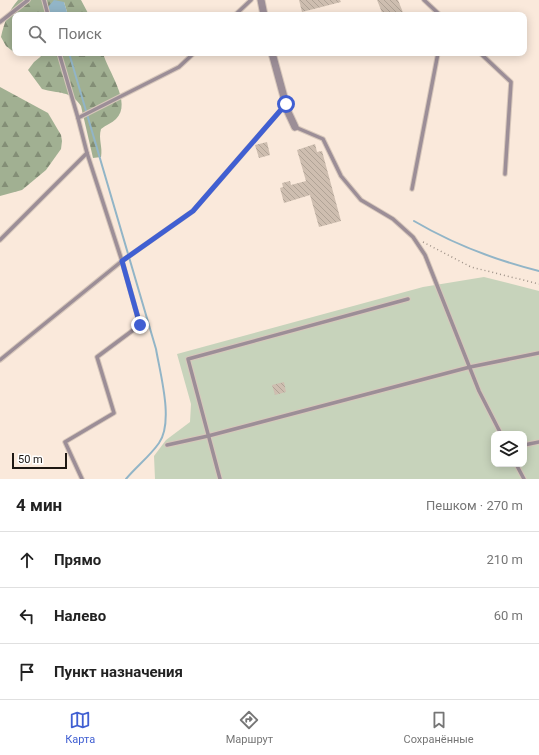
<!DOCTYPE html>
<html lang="ru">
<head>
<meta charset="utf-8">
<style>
	:root { --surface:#fff; --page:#f6f6f6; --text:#222; --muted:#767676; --line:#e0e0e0; --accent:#405fd2 }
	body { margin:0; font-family:Roboto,sans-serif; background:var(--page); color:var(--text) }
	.controls { position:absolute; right:12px; bottom:12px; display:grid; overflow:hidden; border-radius:8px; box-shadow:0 2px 10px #0003 }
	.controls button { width:36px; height:36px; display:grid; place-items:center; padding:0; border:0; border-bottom:1px solid var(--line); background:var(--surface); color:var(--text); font:20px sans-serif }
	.scale { position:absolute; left:12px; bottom:10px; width:55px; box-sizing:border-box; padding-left:4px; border:2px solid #1d1712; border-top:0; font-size:11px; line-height:14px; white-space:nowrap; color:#1d1712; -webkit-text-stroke:3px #fff; paint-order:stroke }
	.stop { position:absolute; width:12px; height:12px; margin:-9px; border:3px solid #405fd2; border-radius:50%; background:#fff }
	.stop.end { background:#405fd2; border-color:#fff; box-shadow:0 1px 4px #0008 }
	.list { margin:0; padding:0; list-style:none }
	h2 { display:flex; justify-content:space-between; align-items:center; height:52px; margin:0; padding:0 16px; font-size:17px }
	h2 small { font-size:13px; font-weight:400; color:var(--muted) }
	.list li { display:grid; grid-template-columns:26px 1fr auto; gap:12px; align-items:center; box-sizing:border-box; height:56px; padding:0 16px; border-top:1px solid var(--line) }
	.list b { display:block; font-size:15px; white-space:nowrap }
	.list em { font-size:13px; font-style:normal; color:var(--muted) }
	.icon { flex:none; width:22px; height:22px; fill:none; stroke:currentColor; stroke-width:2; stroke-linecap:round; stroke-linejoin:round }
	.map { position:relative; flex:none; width:539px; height:479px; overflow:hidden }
	.search { position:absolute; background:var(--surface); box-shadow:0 2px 10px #0003; left:12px; right:12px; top:12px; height:44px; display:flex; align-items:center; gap:10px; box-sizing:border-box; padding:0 14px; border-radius:8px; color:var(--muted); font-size:15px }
	.sheet { height:220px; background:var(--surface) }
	nav { display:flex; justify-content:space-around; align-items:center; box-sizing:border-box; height:56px; border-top:1px solid var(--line); background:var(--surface); font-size:11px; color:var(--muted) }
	nav a { display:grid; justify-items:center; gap:2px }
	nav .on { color:var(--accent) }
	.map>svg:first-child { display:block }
</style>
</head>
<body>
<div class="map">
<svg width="539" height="479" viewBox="0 0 539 479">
	<defs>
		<pattern id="forest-firs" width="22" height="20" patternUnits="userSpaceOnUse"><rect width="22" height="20" fill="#a1b092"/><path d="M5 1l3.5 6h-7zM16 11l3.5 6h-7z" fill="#838e76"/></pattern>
		<pattern id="building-back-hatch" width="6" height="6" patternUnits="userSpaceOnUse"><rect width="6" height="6" fill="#cebeb0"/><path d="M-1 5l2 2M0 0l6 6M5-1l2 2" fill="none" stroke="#b0a396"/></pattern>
	</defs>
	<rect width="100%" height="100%" fill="#fae9db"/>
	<!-- forest -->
	<g fill="url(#forest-firs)">
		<path d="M18,0h63l8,15h-21l-4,-13 -16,13h-33v38l-9,-7 -5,-9c3,-14 8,-27 17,-37z"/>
		<path d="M45,53h58c4,17 30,50 13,66 -4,4 -10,6 -15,10 -3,10 2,18 0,28l-8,1 -12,-52c-10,-16 -23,-12 -39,-17l-14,-19 6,-8z"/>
		<path d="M0,87l48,26 13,22 1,6 -1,8 -15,21 -24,20 -22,6z"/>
	</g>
	<!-- green -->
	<path fill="#c7d3bb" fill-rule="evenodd" d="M484,277l55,14v188h-384l-1,-23 12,-16 24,-18 1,-18 -14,-50 246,-67zM494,434h30v30h-30z"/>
	<!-- water -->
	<path fill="#92b5c7" d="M54,0l10,2 4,13h-19l-1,-8z"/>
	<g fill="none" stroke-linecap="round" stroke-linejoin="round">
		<!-- stream -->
		<g stroke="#92b5c7" stroke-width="2">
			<path d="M69,53l87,296c4,24 18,73 3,94 -9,13 -23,24 -33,36"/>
			<path d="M414,221c39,23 81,39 125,50"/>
		</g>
	</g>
	<!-- building -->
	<g fill="url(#building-back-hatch)">
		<path d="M299,0h41l1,2 -39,10z"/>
		<path d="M377,0h21l6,15h-21z"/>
		<path d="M267,142l3,13 -11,3 -4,-13z"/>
		<path d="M315,144l2,8 5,-1 19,70 -22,6 -9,-32 -26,8 -4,-15 3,-1 -1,-4 8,-2 1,4 15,-4 -9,-31z"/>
		<path d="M284,382l2,10 -11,3 -3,-10z"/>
	</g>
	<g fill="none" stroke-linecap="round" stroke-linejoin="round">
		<!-- service casing -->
		<g stroke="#d7c7bb" stroke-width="5.5">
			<g id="service">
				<path d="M44,0l4,15"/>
				<path d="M424,0l16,15"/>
				<path d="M235,15l16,-15"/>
				<path d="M0,22l28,-22"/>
				<path d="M59,53l19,65"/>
				<path d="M480,53l31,29 -6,92"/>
				<path d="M295,127l28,12 18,37 20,24 32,19 20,18 12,18 54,136 22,43"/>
				<path d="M87,153l35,108 71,-50 93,-107"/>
				<path d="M412,189l26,-136"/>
				<path d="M0,240l87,-87 -9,-35 101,-51 15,-14"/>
				<path d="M0,360l122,-99 18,64 -43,32 17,56 -49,29 17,37"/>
				<path d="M167,445l41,-9 262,-69 69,-14"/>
				<path d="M524,445l15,-3"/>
				<path d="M516,464l8,15"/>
				<path d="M220,479l-32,-120 220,-60"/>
			</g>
		</g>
		<!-- minor casing -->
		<g stroke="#d7c7bb" stroke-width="9">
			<g id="minor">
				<path d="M261,0l3,15"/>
				<path d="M272,53l16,59 7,15"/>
			</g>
		</g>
		<!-- path -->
		<path stroke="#9e9288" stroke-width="1.5" stroke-dasharray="1 3" stroke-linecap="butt" d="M423,242l48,25 68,17"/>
		<!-- service -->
		<use href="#service" stroke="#9c8e97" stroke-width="3.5"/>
		<!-- minor -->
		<use href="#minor" stroke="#9c8e97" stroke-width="7"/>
	</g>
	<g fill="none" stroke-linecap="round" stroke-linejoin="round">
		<!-- route -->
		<path stroke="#405fd2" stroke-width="5" d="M140,325l-18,-64 71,-50 93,-107"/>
	</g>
</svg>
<div class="controls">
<button><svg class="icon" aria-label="layers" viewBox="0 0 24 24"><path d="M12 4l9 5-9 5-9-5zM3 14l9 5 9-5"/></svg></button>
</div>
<div class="scale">50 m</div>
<div class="stop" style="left:286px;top:104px"></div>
<div class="stop end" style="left:140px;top:325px"></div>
<div class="search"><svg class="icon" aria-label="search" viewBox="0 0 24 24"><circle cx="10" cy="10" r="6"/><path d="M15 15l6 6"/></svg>Поиск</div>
</div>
<section class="sheet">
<h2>4 мин<small>Пешком · 270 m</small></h2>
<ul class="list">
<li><svg class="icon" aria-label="ahead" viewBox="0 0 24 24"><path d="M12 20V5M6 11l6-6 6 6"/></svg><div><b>Прямо</b></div><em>210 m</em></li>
<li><svg class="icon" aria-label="left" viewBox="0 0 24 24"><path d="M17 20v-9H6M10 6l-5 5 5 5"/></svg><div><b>Налево</b></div><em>60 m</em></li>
<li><svg class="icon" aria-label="arrive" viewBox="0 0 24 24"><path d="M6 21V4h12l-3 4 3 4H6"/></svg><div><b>Пункт назначения</b></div></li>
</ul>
</section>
<nav>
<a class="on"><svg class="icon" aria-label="map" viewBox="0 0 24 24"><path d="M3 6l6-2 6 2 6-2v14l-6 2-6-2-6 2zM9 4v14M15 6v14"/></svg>Карта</a>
<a><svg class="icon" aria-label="directions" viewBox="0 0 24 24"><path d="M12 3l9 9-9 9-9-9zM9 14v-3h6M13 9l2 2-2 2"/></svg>Маршрут</a>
<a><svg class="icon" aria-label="saved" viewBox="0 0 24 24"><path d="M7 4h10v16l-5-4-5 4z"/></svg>Сохранённые</a>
</nav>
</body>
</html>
